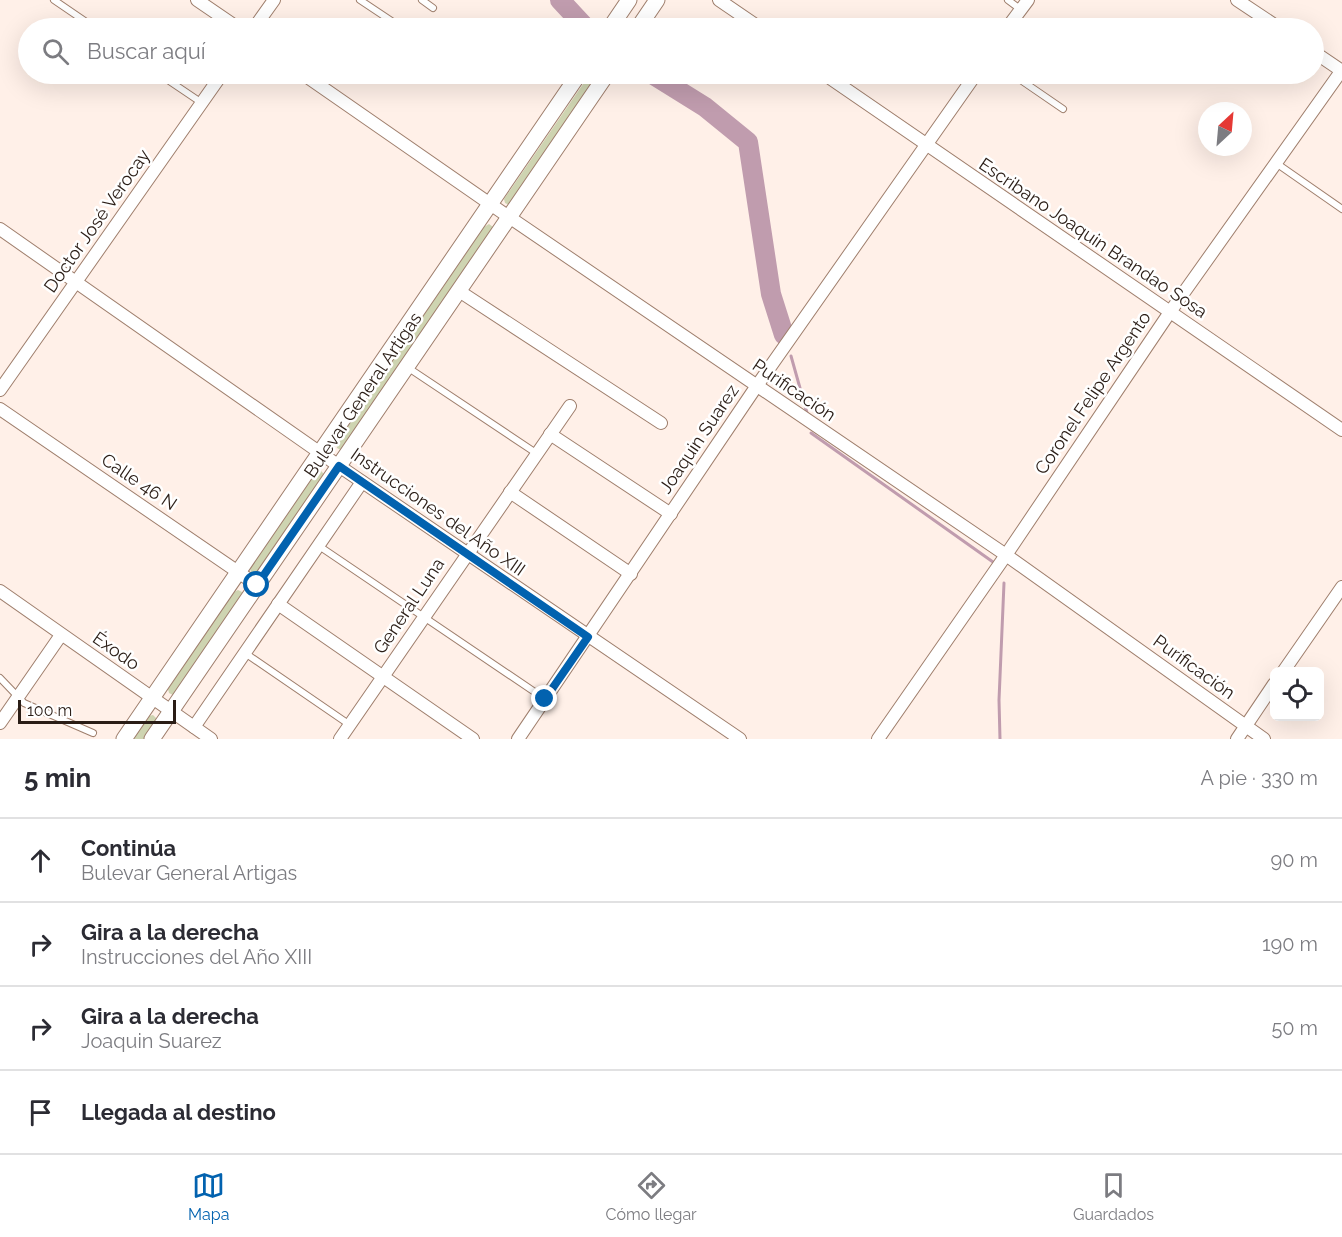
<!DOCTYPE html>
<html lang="es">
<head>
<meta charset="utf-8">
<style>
	:root { --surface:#fff; --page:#f2f2f3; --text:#2b2b33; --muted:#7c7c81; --line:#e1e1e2; --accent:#0262af }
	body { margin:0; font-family:Raleway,sans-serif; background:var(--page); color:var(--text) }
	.controls { position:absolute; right:18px; bottom:18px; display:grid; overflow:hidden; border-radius:9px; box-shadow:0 6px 24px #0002 }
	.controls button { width:54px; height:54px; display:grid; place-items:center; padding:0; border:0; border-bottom:2px solid var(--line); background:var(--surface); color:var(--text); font:30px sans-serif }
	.compass { position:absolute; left:1198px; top:102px; width:54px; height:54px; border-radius:50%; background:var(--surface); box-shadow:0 6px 24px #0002; rotate:26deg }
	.scale { position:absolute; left:18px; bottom:15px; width:158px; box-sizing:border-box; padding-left:6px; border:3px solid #2a1d16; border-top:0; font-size:16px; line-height:21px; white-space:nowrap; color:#2a1d16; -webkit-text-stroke:4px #fff; paint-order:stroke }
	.stop { position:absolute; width:18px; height:18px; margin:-14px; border:4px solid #0262af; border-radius:50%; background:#fff }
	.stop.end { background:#0262af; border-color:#fff; box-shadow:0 2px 6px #0008 }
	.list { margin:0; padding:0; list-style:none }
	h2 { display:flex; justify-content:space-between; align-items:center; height:78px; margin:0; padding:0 24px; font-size:26px }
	h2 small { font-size:20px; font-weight:400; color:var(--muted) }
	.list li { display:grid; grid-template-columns:39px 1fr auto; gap:18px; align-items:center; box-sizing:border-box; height:84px; padding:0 24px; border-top:2px solid var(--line) }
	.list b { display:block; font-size:22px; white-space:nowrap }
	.list p { margin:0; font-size:20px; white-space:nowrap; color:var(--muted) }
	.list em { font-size:20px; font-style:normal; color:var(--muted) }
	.icon { flex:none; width:33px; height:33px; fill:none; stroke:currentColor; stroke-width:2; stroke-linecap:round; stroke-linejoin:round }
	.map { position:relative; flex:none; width:1342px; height:739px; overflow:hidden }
	.search { position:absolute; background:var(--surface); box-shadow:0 6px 24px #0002; left:18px; right:18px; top:18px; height:66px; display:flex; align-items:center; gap:15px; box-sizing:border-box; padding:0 21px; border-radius:33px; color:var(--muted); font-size:22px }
	.sheet { height:414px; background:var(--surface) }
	nav { display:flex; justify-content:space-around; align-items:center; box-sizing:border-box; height:84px; border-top:2px solid var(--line); background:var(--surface); font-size:16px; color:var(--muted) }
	nav a { display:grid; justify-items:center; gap:3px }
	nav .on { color:var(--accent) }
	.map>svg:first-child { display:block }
</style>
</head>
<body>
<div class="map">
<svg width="1342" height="739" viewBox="0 0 1342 739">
	<rect width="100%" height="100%" fill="#fff0e8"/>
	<!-- green -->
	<g fill="#ced4b1">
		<path d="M590,74h12l-93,131 -4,-2 -1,-4z"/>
		<path d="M489,224l4,3 -152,223 -4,-2 -1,-5 148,-216z"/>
		<path d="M317,471h4l3,3 -66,100 -4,1 -3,-2 -1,-5z"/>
		<path d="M238,590l4,2 1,4 -67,98 -3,1 -4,-2 -1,-4 66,-97z"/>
		<path d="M153,715l3,3 1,3 -12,18h-12l16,-23z"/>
	</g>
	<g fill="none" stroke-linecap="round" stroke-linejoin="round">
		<!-- stream -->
		<g stroke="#c09cae" stroke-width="3">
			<path d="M791,356l16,57"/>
			<path d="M811,433l182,129"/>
			<path d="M1000,739l-1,-39 5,-117"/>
		</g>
		<!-- river -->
		<g stroke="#c09cae" stroke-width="20">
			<path d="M560,0l26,28"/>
			<path d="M652,74l53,33 43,35 23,152 13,41"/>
		</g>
		<!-- service casing -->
		<g stroke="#9f7f6d" stroke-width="8">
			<g id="service">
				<path d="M54,0l41,28"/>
				<path d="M360,0l42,28"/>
				<path d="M422,0l11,8"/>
				<path d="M1008,0l12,9"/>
				<path d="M159,74l43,29"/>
				<path d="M1012,74l51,35"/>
				<path d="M1276,163l66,46"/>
				<path d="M407,367l129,86"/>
				<path d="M319,546l226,153"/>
				<path d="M245,653l105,72"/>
				<path d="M0,678l24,25 69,30"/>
			</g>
		</g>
		<!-- minor casing -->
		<g stroke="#9f7f6d" stroke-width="14">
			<g id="minor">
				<path d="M197,0l41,28"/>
				<path d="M719,0l41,28"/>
				<path d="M1237,0l42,28"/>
				<path d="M254,28l20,-28"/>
				<path d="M1007,28l21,-28"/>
				<path d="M1314,52l28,19"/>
				<path d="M303,74l206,143 497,338 258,184"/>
				<path d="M824,74l518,356"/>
				<path d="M0,229l339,237 401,273"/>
				<path d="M459,291l202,132"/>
				<path d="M0,390l222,-316"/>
				<path d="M0,409l257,176"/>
				<path d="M550,434l121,80"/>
				<path d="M510,492l121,82"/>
				<path d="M0,591l211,148"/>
				<path d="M278,604l195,135"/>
				<path d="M1283,672l59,-85"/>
				<path d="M0,723l61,-88"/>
				<path d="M194,727l168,-245"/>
				<path d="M340,739l230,-333"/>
				<path d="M518,739l238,-352 220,-313"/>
				<path d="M878,739l128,-184 164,-243 172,-242"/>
				<path d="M1237,739l37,-55"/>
			</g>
		</g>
		<!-- tertiary casing -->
		<g stroke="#9f7f6d" stroke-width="17">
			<g id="tertiary">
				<path d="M610,28l19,-28"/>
				<path d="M638,28l19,-28"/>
				<path d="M124,739l455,-665"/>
				<path d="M152,739l455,-665"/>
			</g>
		</g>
		<!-- service -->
		<use href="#service" stroke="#fff" stroke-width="6"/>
		<!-- minor -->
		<use href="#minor" stroke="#fff" stroke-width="12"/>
		<!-- tertiary -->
		<use href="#tertiary" stroke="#fff" stroke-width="15"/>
	</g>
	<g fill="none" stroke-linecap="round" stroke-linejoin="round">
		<!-- route -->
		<path stroke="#0262af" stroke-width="8" d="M257,585l82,-119 249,171 -43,62"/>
	</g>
	<g text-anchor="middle" stroke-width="5" stroke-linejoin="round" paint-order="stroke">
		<!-- street labels -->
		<g font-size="18" fill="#2a1d16" stroke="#fff">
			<text transform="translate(97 221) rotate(-55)" y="6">Doctor José Verocay</text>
			<text transform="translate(1093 238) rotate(34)" y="6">Escribano Joaquin Brandao Sosa</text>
			<text transform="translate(794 390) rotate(34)" y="6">Purificación</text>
			<text transform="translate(1093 393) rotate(-56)" y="6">Coronel Felipe Argento</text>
			<text transform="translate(363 395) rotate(-56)" y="6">Bulevar General Artigas</text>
			<text transform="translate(699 439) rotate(-56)" y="6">Joaquin Suarez</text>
			<text transform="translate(139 482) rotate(34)" y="6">Calle 46 N</text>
			<text transform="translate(438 512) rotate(35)" y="6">Instrucciones del Año XIII</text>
			<text transform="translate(409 606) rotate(-56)" y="6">General Luna</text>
			<text transform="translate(116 651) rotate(35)" y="6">Éxodo</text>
			<text transform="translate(1194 667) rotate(36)" y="6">Purificación</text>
		</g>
	</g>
</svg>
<div class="controls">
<button><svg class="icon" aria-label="locate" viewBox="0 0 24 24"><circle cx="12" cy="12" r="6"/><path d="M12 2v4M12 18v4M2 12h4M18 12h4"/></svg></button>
</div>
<svg class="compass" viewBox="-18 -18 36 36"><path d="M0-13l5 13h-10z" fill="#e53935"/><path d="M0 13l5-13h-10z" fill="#7c7c81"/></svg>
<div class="scale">100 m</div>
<div class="stop" style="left:257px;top:585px"></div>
<div class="stop end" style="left:545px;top:699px"></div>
<div class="search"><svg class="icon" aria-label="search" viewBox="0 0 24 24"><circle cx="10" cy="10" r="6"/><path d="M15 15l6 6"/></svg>Buscar aquí</div>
</div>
<section class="sheet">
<h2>5 min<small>A pie · 330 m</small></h2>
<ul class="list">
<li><svg class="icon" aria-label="ahead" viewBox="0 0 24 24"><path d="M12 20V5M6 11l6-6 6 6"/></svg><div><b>Continúa</b><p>Bulevar General Artigas</p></div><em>90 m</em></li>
<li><svg class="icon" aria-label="right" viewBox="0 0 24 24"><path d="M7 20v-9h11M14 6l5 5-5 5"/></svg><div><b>Gira a la derecha</b><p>Instrucciones del Año XIII</p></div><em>190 m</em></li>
<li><svg class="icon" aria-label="right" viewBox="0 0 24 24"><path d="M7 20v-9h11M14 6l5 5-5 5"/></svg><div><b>Gira a la derecha</b><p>Joaquin Suarez</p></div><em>50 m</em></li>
<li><svg class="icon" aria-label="arrive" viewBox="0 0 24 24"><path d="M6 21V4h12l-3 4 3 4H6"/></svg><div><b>Llegada al destino</b></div></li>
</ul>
</section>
<nav>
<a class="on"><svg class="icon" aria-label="map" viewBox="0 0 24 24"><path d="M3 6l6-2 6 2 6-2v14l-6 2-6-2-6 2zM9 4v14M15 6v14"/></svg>Mapa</a>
<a><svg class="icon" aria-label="directions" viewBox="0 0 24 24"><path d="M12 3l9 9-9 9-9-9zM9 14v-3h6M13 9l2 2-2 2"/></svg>Cómo llegar</a>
<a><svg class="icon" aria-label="saved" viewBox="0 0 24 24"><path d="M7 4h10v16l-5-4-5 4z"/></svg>Guardados</a>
</nav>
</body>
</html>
